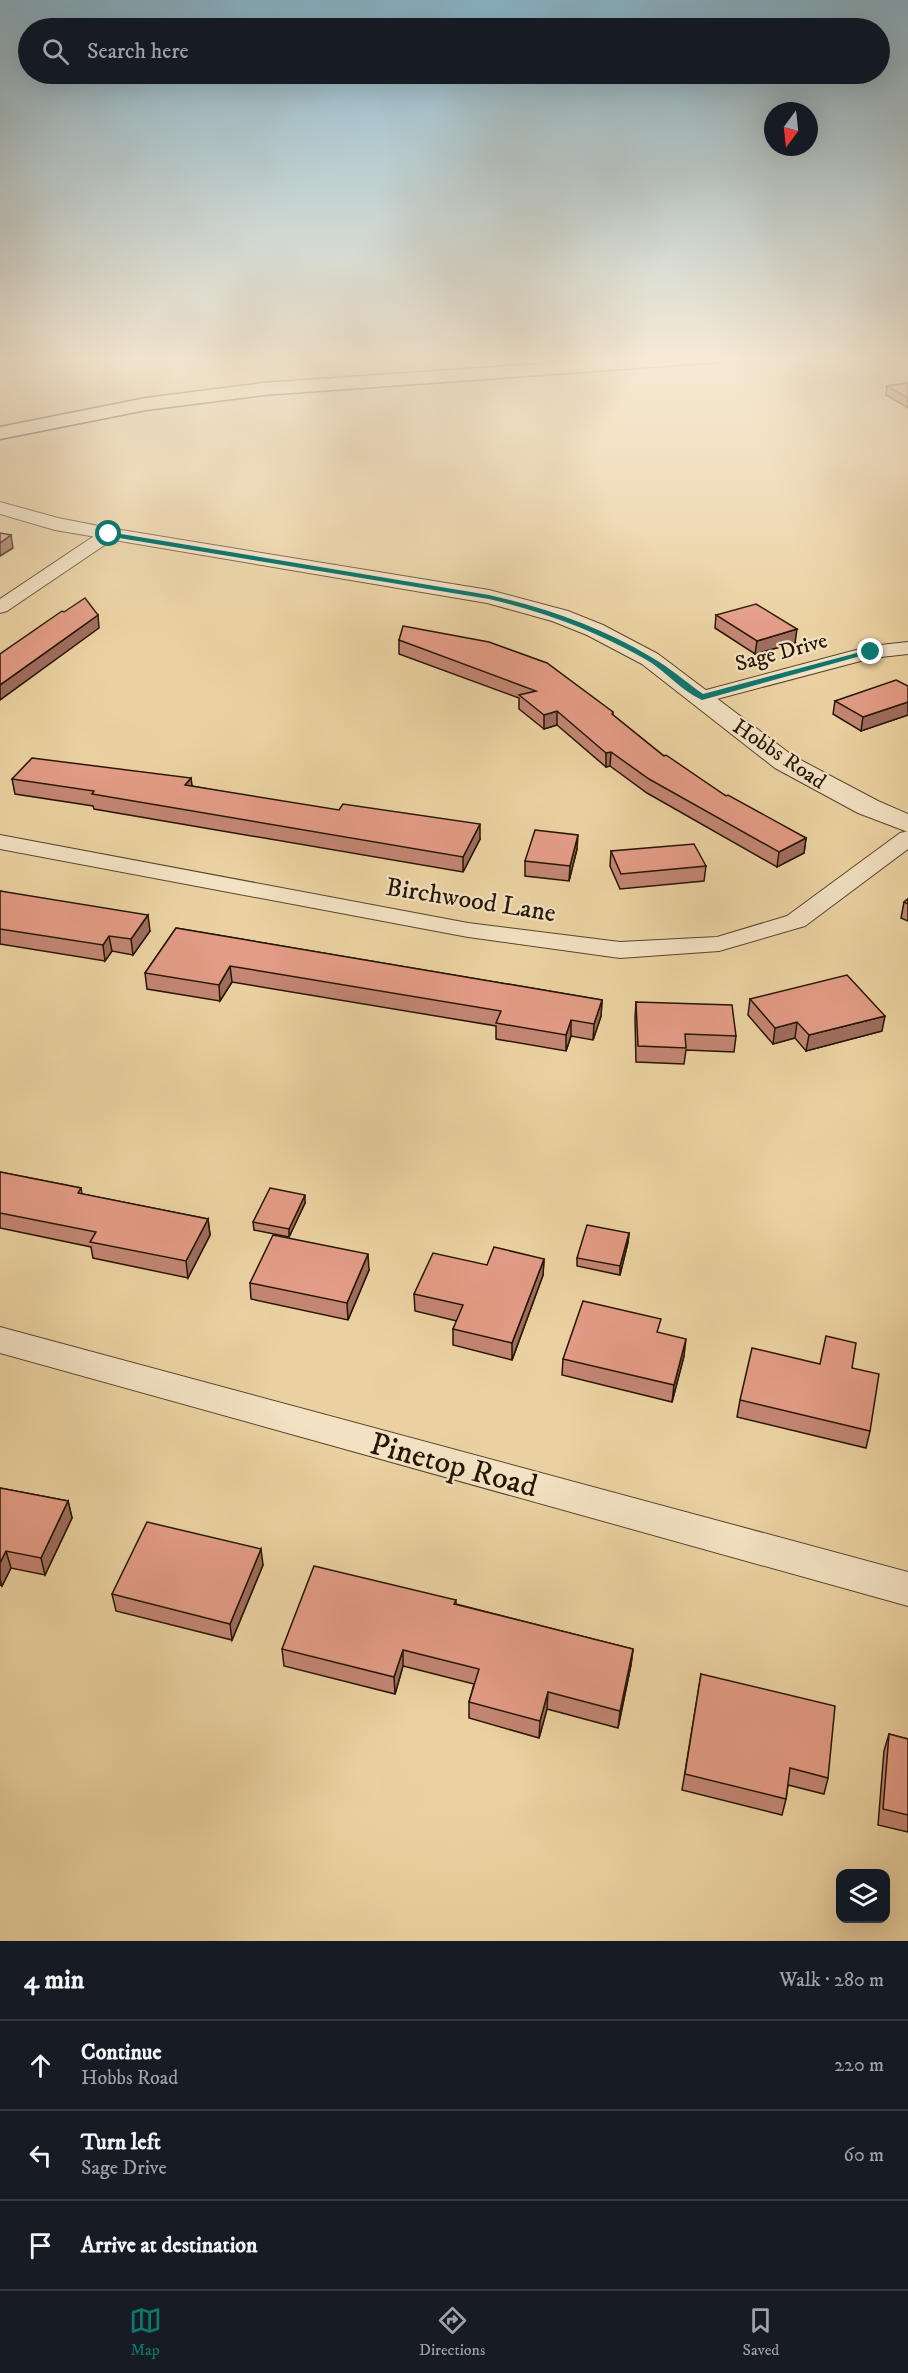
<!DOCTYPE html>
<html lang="en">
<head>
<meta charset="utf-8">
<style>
	:root { --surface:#171b24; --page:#20242c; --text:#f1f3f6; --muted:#9ea1a6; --line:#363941; --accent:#0f766e }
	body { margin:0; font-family:"IM FELL DW Pica",serif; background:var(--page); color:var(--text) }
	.controls { position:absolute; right:18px; bottom:18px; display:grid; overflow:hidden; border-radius:12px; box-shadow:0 6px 24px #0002 }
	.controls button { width:54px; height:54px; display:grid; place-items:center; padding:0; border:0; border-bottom:2px solid var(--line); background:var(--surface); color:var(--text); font:30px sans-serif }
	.compass { position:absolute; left:764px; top:102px; width:54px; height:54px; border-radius:50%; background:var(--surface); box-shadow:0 6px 24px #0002; rotate:195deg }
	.stop { position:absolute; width:18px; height:18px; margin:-14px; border:4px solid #0f766e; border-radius:50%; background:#fff }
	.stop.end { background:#0f766e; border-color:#fff; box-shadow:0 2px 6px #0008 }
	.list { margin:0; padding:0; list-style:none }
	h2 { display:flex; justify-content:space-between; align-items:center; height:78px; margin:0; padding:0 24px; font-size:26px }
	h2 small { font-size:20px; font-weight:400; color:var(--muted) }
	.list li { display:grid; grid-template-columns:39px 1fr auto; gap:18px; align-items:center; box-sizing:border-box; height:90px; padding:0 24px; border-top:2px solid var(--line) }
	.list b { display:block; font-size:22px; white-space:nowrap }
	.list p { margin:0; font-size:20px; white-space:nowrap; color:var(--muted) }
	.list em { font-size:20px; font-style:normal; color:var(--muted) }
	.icon { flex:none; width:33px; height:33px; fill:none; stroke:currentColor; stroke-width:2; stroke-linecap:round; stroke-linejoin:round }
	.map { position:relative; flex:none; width:908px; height:1941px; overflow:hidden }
	.search { position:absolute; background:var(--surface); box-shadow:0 6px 24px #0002; left:18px; right:18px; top:18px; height:66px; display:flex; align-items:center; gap:15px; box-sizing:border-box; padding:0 21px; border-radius:33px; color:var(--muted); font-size:22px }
	.sheet { height:348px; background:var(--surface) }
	nav { display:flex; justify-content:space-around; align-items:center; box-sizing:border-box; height:84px; border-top:2px solid var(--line); background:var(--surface); font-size:16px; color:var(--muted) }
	nav a { display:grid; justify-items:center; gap:3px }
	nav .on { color:var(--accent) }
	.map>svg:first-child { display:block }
</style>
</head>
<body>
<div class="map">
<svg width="908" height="1941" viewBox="0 0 908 1941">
	<rect width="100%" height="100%" fill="#ebd1a1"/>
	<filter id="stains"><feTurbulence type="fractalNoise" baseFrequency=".00333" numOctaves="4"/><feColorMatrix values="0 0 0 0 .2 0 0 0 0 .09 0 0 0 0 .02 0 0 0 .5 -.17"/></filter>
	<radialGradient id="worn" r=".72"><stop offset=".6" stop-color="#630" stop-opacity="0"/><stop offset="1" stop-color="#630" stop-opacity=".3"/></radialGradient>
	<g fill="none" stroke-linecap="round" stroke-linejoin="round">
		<!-- minor casing -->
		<g stroke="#57452c" stroke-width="2">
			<g id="minor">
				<path d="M109,529l6,1 3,4 -3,4 -108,73 -7,2v-14l103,-69z"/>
				<path d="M908,642v12l-36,4 -170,45 -7,-2 -3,-4 3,-4 176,-47z"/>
				<path d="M908,831v18l-103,77 -86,25 -99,7 -152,-21 -468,-88v-14l468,88 152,19 97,-5 70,-21 113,-83z"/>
				<path d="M0,1327l908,245v34l-908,-253z"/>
			</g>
		</g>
		<!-- tertiary casing -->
		<g stroke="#57452c" stroke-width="2">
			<path id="tertiary" d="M0,502l58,16 51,10 380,62 79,21 35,14 55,29 135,102 85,45 30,13v18l-50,-19 -83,-45 -133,-104 -55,-29 -35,-14 -65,-18 -432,-73 -55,-16z"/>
		</g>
		<!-- secondary casing -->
		<g stroke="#261605" stroke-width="3">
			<path id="secondary" d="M641,357h87l-3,4 -6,1 -456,33 -117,15 -146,29v-12l146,-29 117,-15z"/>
		</g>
		<!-- minor -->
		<use href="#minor" fill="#f2e1c2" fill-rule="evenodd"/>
		<!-- tertiary -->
		<use href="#tertiary" fill="#f2e1c2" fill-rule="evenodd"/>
		<!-- secondary -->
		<use href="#secondary" fill="#f2e1c2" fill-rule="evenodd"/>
	</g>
	<!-- wall -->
	<g fill="#c38673" stroke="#261605" stroke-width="1.5">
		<path d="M908,383v25l-22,-13 1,-9z"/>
		<path d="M716,615l79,28 -40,11 -40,-26z"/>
		<path d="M399,640l214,72v3l51,41 62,40 80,42 -2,15 -27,14 -130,-74 -37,-27 -4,1 -49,-42 -13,4 -25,-20v-11l-120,-44z"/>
		<path d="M908,686v29l-47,16 -28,-17 2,-13z"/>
		<path d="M12,779l180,7 288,53 -17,33 -369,-63 -1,-3 -78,-12z"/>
		<path d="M577,849l-8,32 -44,-5v-15z"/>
		<path d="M611,851l95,15 -2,15 -84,8 -10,-23z"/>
		<path d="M0,891l150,40 -17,24 -21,-4 -7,10 -105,-17z"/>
		<path d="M908,899v22l-7,-3 3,-16z"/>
		<path d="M176,928l426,72 -1,16 -8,24 -22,-4 -5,15 -70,-12v-13l-264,-44 -12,19 -73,-12 -2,-16z"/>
		<path d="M750,999l132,32 -76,20 -11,-13 -22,6 -25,-29z"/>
		<path d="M636,1002l100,34 -2,16 -48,-2 -2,14 -48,-2 -1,-44z"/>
		<path d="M0,1172l81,16 1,6 126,25 2,16 -22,43 -95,-20 -2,-11 -91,-19z"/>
		<path d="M305,1203l-16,34 -35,-7 -1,-8z"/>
		<path d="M629,1233l-1,9 -8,33 -43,-9v-8z"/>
		<path d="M544,1259l-1,16 -31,85 -59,-15v-16l4,-8 -42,-10 -1,-17 73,-29z"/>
		<path d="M369,1270l-21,50 -97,-21 -1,-16z"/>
		<path d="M659,1333l25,23 -12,46 -110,-27 1,-16z"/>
		<path d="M820,1364l32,4 18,63 -4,17 -129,-31 3,-17z"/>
		<path d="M0,1488l68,13 4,17 -27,57 -34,-7 -9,18 -2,-1z"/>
		<path d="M263,1565l-31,75 -116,-29 -4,-17z"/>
		<path d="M456,1600v4l177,45 -2,16 -13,63 -71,-19 -8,29 -70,-20v-16l5,-18 -71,-18 -8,28 -111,-28 -2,-17z"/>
		<path d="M701,1674l127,104 -4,16 -36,-9 -2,14 -4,16 -100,-25z"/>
		<path d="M889,1734l19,5v93l-30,-7 6,-74z"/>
	</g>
	<!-- shaded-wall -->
	<g fill="#9f6d5e" stroke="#261605" stroke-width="1.5">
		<path d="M11,535l2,13 -13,8v-13z"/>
		<path d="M98,615l1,13 -99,72v-15z"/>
		<path d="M797,629l-2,14 -40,11 2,-13z"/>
		<path d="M908,702v13l-47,16 2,-14z"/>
		<path d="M557,711v14l-13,4v-14z"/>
		<path d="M611,752l-1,14 -4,1v-14z"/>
		<path d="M191,778l2,14 -8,-7z"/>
		<path d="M480,824v15l-17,33v-15z"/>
		<path d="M578,835l-1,14 -8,32 1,-15z"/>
		<path d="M806,838l-2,15 -27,14 2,-15z"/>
		<path d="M148,915l2,16 -17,24 -2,-16z"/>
		<path d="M109,936l3,15 -7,10 -2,-16z"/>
		<path d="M230,966l2,16 -12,19 -1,-16z"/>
		<path d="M602,1000l-1,16 -8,24 1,-16z"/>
		<path d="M885,1016l-3,15 -76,20 3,-16z"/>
		<path d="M571,1020v16l-5,15v-16z"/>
		<path d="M797,1022l-2,16 -22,6 2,-16z"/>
		<path d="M305,1195v8l-16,34v-8z"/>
		<path d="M208,1219l2,16 -22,43 -2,-17z"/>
		<path d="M629,1233l-1,9 -8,33v-9z"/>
		<path d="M368,1254l1,16 -21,50 -1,-17z"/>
		<path d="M544,1259l-1,16 -31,85v-17z"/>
		<path d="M686,1339l-2,17 -12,46 2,-17z"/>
		<path d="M68,1501l4,17 -27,57 -4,-17z"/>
		<path d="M261,1549l2,16 -31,75 -2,-16z"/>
		<path d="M6,1551l5,17 -9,18 -2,-7v-16z"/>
		<path d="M633,1649l-2,16 -13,63 2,-17z"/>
		<path d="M403,1650v16l-8,28 -1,-17z"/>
		<path d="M548,1692l-1,17 -8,29 1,-17z"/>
	</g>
	<!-- building -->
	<g fill="#e39c86" stroke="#261605" stroke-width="1.5">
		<path d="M908,383v15l-21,-12z"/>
		<path d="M0,533l11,2 -11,8z"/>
		<path d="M85,598l13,17 -98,70v-31l62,-43 2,1z"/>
		<path d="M756,604l41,25 -40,12 -41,-26z"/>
		<path d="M403,626l86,16 58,21 66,49 -1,2 52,42 2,-1 60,41 2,-1 78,43 -27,14 -130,-73 -38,-27 -5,1 -49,-42 -13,4 -25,-20 17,-4 -137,-51z"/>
		<path d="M896,680l12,6v16l-45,15 -28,-16z"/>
		<path d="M32,758l159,20 -6,7 154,25 4,-6 137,20 -17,33 -371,-63 2,-3 -82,-12z"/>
		<path d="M535,830l43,5 -8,31 -45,-5z"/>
		<path d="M694,844l12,22 -85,8 -10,-23z"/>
		<path d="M0,891l148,24 -17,24 -22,-3 -6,9 -103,-16z"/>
		<path d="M908,899v5l-4,-2z"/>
		<path d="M176,928l426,72 -8,24 -23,-4 -5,15 -70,-12 5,-12 -271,-45 -11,19 -74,-12z"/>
		<path d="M847,975l38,41 -76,19 -12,-13 -22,6 -25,-29z"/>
		<path d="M636,1002l96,3 4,31 -51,-2 1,14 -48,-2z"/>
		<path d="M0,1172l81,16 -3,5 130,26 -22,42 -96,-19 6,-10 -96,-19z"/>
		<path d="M270,1188l35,7 -16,34 -36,-7z"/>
		<path d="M587,1225l42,8 -9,33 -43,-8z"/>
		<path d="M273,1235l95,19 -21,49 -97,-20z"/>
		<path d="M494,1247l50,12 -32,84 -59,-14 10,-24 -49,-11 19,-41 54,12z"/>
		<path d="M583,1301l78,18 -4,13 29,7 -12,46 -111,-26z"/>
		<path d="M826,1336l30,7 -4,25 27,6 -9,57 -130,-31 12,-52 68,16z"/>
		<path d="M0,1488l68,13 -27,57 -35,-7 -6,12z"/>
		<path d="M147,1522l114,27 -31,75 -118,-30z"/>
		<path d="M314,1566l142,34 -2,4 179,45 -13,62 -72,-19 -8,29 -71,-19 10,-33 -76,-19 -9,27 -112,-28z"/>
		<path d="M701,1674l134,32 -7,72 -38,-10 -4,31 -101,-25z"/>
		<path d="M889,1734l19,5v76l-25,-6z"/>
	</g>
	<!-- sky -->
	<linearGradient id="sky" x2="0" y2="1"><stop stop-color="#88b5cc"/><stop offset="0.57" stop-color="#f6ead5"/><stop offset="1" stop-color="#f6ead5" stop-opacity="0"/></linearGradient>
	<rect width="908" height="629" fill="url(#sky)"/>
	<!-- route -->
	<path fill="#0f766e" d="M109,532l380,63c57,13 112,32 162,62 18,10 35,25 52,37l165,-44 7,2 -173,48c-21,-9 -37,-30 -57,-41 -49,-28 -101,-47 -156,-60l-382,-63z"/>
	<g text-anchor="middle" stroke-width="4.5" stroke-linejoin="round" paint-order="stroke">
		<!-- far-street labels -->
		<g font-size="22" fill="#261605" stroke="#f2e1c2">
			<text transform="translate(781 651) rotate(-15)" y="8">Sage Drive</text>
			<text transform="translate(780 753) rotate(34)" y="8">Hobbs Road</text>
		</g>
		<!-- street labels -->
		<g font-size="26" fill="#261605" stroke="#f2e1c2">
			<text transform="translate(471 899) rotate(9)" y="9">Birchwood Lane</text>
		</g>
		<!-- near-street labels -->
		<g font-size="32" fill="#261605" stroke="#f2e1c2">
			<text transform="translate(454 1464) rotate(15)" y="11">Pinetop Road</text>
		</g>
	</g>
	<rect width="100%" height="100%" filter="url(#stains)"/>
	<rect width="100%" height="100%" fill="url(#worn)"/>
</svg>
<div class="controls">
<button><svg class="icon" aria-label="layers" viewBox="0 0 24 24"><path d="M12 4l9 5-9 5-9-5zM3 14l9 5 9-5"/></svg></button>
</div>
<svg class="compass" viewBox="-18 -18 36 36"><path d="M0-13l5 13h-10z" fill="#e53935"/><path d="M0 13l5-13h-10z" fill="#9ea1a6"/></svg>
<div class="stop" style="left:109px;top:534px"></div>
<div class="stop end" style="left:871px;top:652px"></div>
<div class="search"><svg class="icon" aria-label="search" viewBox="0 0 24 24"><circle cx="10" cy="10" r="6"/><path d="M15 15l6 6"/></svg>Search here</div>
</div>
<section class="sheet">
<h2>4 min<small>Walk · 280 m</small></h2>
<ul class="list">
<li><svg class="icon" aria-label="ahead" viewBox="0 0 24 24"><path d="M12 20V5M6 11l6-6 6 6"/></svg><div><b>Continue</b><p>Hobbs Road</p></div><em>220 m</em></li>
<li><svg class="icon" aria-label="left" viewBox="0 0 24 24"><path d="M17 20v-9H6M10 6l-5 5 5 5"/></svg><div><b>Turn left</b><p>Sage Drive</p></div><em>60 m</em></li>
<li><svg class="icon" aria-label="arrive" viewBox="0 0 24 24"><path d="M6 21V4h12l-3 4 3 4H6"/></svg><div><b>Arrive at destination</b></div></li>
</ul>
</section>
<nav>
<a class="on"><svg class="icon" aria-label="map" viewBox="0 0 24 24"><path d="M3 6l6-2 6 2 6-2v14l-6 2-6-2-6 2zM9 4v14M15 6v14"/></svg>Map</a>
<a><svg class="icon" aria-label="directions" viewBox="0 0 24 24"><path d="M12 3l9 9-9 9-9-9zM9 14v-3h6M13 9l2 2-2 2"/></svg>Directions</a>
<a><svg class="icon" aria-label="saved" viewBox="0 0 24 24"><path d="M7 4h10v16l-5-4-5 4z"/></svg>Saved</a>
</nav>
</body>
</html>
